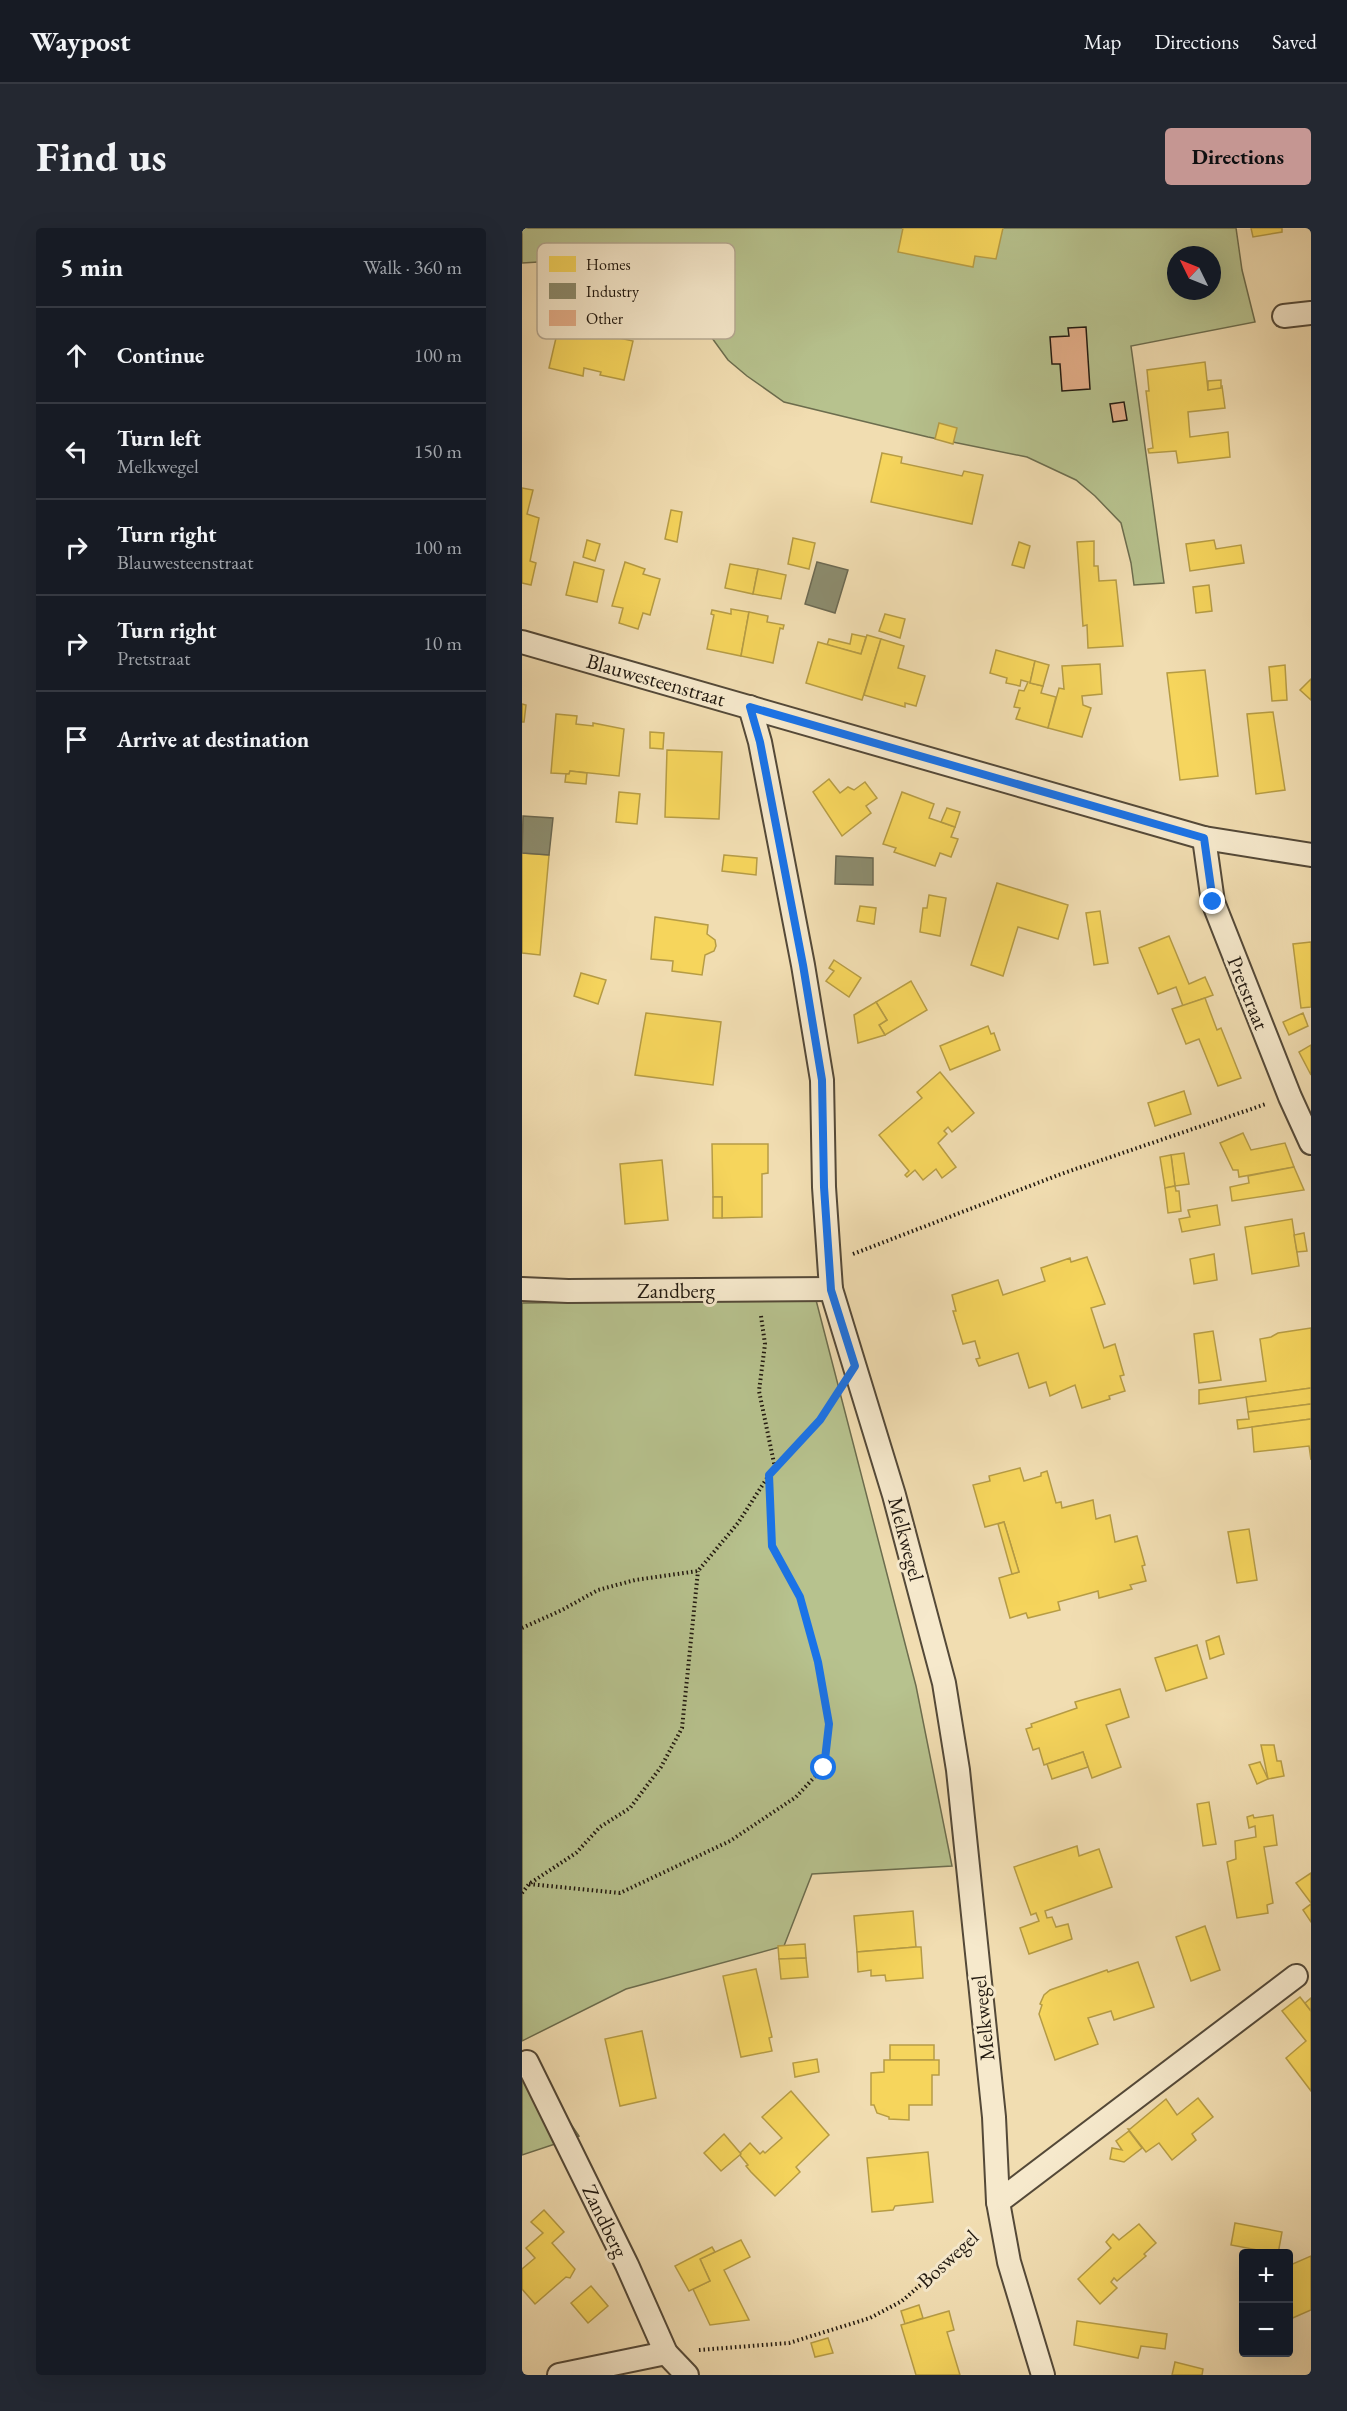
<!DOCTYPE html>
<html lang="en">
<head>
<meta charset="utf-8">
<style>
	:root { --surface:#171b24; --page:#242831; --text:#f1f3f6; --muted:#9ea1a6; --line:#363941; --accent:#c59692 }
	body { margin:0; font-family:"EB Garamond",serif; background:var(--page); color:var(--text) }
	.controls { position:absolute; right:18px; bottom:18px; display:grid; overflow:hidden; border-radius:6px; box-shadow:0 6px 24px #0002 }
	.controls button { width:54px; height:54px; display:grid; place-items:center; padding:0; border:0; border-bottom:2px solid var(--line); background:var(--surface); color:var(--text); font:30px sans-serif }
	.compass { position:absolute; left:645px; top:18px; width:54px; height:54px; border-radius:50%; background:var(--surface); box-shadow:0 6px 24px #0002; rotate:313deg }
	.stop { position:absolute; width:18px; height:18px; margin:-14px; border:4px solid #1a73e8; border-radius:50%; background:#fff }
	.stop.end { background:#1a73e8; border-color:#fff; box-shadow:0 2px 6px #0008 }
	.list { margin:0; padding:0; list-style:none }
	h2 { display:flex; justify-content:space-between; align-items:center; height:78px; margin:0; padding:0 24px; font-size:26px }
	h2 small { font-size:20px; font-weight:400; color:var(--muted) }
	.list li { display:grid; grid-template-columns:39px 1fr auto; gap:18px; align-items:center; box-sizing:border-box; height:96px; padding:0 24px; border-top:2px solid var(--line) }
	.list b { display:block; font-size:22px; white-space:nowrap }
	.list p { margin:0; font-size:20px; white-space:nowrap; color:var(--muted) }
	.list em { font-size:20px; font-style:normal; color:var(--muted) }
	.icon { flex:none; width:33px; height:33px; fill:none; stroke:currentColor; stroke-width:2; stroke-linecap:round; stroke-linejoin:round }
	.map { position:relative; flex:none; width:789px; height:2147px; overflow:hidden; border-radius:6px }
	header { display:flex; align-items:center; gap:36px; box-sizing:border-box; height:84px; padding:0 30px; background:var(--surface); border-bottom:2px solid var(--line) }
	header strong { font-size:28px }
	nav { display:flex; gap:33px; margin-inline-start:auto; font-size:21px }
	.intro { display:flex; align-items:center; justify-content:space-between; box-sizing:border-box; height:144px; padding:0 36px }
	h1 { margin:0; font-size:42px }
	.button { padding:15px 27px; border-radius:6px; background:var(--accent); color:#111; font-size:21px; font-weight:700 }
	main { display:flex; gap:36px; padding:0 36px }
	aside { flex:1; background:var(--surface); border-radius:6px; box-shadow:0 6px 24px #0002 }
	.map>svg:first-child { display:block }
</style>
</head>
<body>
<header>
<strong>Waypost</strong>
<nav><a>Map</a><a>Directions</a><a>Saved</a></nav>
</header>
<div class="intro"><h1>Find us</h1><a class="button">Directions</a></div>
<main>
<aside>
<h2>5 min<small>Walk · 360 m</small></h2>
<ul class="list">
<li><svg class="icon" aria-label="ahead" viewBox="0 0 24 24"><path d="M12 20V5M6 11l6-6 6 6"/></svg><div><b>Continue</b></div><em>100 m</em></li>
<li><svg class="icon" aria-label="left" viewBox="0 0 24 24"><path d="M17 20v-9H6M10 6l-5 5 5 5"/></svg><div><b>Turn left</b><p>Melkwegel</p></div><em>150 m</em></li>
<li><svg class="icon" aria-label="right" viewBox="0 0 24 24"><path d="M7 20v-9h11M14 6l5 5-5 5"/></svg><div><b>Turn right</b><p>Blauwesteenstraat</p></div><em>100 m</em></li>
<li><svg class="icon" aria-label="right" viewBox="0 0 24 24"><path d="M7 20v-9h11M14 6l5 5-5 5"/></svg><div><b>Turn right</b><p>Pretstraat</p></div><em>10 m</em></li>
<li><svg class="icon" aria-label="arrive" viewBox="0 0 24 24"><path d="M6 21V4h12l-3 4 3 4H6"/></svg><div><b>Arrive at destination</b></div></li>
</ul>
</aside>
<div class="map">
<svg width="789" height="2147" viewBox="0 0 789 2147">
	<rect width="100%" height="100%" fill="#f1ddb1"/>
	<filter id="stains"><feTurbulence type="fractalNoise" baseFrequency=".00333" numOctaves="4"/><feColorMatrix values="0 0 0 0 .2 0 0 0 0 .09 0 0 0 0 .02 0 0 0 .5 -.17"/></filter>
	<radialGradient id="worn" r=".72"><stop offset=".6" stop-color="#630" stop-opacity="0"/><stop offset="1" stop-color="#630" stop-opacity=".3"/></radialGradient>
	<!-- green -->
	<g fill="#b7c28e" stroke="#6c6d4e" stroke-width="1.5" fill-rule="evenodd">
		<path d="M0,0h714l6,42 13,52 -124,24 33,237 -30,2 -3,-22 -10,-40 -26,-27 -19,-16 -49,-23 -99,-20 -144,-35 -37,-26 -19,-16 -32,-44 -25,-19 -26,-13 -90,-23 -33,2zM654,27h36v36h-36z"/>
		<path d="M294,1072l100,386 36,180 -140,8 -28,72 -158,43 -104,52v-738z"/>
		<path d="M0,1824l57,84 -57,19z"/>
	</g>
	<!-- homes -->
	<g fill="#f6d55c" stroke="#b69c45" stroke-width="1.5">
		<path d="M381,0h100l-7,31 -21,-3 -2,11 -75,-15z"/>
		<path d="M729,0h31v4l-29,5z"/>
		<path d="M51,83l24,6 -5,15 41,9 -9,39 -24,-5 1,-3 -17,-4 -1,8 -34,-8 10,-43 11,2z"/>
		<path d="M683,134l3,28 14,-4 3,22 -37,4 2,25 38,-5 2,25 -52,6 -2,-12 -27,2 -1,-4 5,-1 -7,-57h3l-2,-21z"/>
		<path d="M699,152v8l-13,2v-9z"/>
		<path d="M417,195l18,5 -4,16 -18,-5z"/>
		<path d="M360,225l20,4 -1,6 61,13 2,-5 19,4 -11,49 -101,-22z"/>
		<path d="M0,260l11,2 -6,24 12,4 -9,43 6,2 -5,22 -9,-2z"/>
		<path d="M149,282l11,2 -5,30 -12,-3z"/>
		<path d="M271,310l22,5 -6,26 -21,-5z"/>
		<path d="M65,312l13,4 -5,17 -12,-4z"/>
		<path d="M692,312l2,9 25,-4 3,18 -54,8 -4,-27z"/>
		<path d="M572,313v25h4l1,15 17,-1 7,66 -35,2 -1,-23 -4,1 -6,-84z"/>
		<path d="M497,314l11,4 -6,22 -12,-3z"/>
		<path d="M52,334l30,8 -7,32 -31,-7z"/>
		<path d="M103,334l20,7 -2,5 17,5 -10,36 -7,-2 -5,16 -19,-6 4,-15 -11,-2z"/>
		<path d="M208,336l28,5 -5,25 -28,-6z"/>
		<path d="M236,341l28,6 -5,24 -28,-5z"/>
		<path d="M687,357l3,26 -16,2 -3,-26z"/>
		<path d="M209,381l18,3 -8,44 -34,-7 7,-34 -3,-1 1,-4 19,4z"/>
		<path d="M227,384l19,4 -1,6 17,3 -1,4 -3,-1 -7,35 -32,-7z"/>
		<path d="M363,386l20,5 -5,19 -21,-7z"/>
		<path d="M330,406l14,3 -5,17 -34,-9 2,-6 21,5z"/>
		<path d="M345,407l14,4 -19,61 -56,-17 12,-41 43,12z"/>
		<path d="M359,411l23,7 -6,22 27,8 -9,30 -11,-3v4l-41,-12z"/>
		<path d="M474,422l39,11 -5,22 13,3 -2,7 15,4 -8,31 -32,-9 4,-11 -6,-1 5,-17 5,1 4,-9 -7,-2 -1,6 -14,-3 1,-5 -17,-5z"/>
		<path d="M513,433l14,4 -6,21 -13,-3z"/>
		<path d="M578,436l2,30 -20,2 1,9 8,3 -9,29 -34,-9 11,-40 5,1 -2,-23z"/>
		<path d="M763,437l2,35 -15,1 -3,-34z"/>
		<path d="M683,442l13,106 -38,4 -13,-107z"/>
		<path d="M789,451v21l-11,-10z"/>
		<path d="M0,476l4,1 -2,17h-2z"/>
		<path d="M751,484l12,78 -29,4 -9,-80z"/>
		<path d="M34,486l21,2 -1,8 17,2v-3l31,6 -5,47 -49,-5 -1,3 -18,-1z"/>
		<path d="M128,504l14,1 -1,16 -13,-1z"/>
		<path d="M145,522l55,2 -3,67 -54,-2z"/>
		<path d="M48,543l17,2 -1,11 -21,-2 1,-8h3z"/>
		<path d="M307,551l11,14 8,-6 6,3 11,-8 12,16 -11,8 5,7 -29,23 -29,-44z"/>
		<path d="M97,564l21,2 -3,30 -21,-2z"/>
		<path d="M380,564l32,12 -5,14 26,9 -4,10 7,2 -7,18 -11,-4 -5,13 -41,-14 2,-4 -13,-4z"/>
		<path d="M425,580l13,4 -5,15 -14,-5z"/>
		<path d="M0,625l27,2 -9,100 -18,-2z"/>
		<path d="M202,627l33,3 -1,17 -34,-4z"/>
		<path d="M475,655l71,22 -10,34 -40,-12 -15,49 -32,-11z"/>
		<path d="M407,667l17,3 -6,38 -20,-4 3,-24h4z"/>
		<path d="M338,678l16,2 -2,16 -17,-3z"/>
		<path d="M578,683l8,52 -14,2 -8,-52z"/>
		<path d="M133,689l53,8 -1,9 8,6 1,6 -2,5 -9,4 -3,20 -30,-4 1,-10 -22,-2z"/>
		<path d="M647,708l20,48 16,-7 8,18 -30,11 -7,-19 -18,7 -19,-46z"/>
		<path d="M789,714v65l-10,1 -8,-64z"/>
		<path d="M312,732l27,18 -12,19 -23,-16 8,-10 -5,-3z"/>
		<path d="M59,745l25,7 -8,24 -24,-8z"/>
		<path d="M389,753l16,29 -42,25 -6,-10 8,-5 -11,-18z"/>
		<path d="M683,770l12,32 4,-2 20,50 -23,8 -19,-47 -13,5 -14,-35z"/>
		<path d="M354,774l11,18 -8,5 6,10 -27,8 -4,-28z"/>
		<path d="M124,785l75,9 -8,63 -78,-10z"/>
		<path d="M781,785l5,13 -19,9 -6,-13z"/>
		<path d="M466,798l3,8 3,-1 6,17 -50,20 -10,-24z"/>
		<path d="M789,817v30l-12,-23z"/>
		<path d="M418,844l34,41 -22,19 -4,-5 -4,4 3,3 -9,9 18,24 -14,11 -6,-9 -13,11 -8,-10 -8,7 -2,-2 4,-4 -30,-36 43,-37 -5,-6z"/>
		<path d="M662,863l7,23 -36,12 -7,-23z"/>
		<path d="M721,905l8,17 34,-7 9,24 -55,10 -1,-7h-5l-13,-27z"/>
		<path d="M190,916h56v29l-6,1v43l-40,1v-21h-9z"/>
		<path d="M662,925l5,31 -14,2 -4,-31z"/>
		<path d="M649,927l4,31 -10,2 -5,-31z"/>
		<path d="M140,932l6,60 -43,4 -5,-60z"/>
		<path d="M772,939l10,23 -72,11 -2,-14 19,-4 -1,-7z"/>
		<path d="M653,958l1,5h3l2,20 -13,2 -3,-25z"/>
		<rect x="191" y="969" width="9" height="21"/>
		<path d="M695,977l3,20 -38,7 -3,-13 11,-2 -2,-7z"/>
		<path d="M770,991l7,47 -47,8 -7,-47z"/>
		<path d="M782,1005l3,18 -10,1 -3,-17z"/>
		<path d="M692,1026l3,26 -23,4 -4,-25z"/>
		<path d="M565,1029l18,47 -14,4 13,40 11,-4 9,31 -4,1 5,15 -16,5 1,3 -28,9 -7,-23 -25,11 -4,-14 -17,6 -11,-35 -39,13 -3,-7 4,-1 -5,-17 -12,3 -10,-33h3l-4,-16 46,-15 5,15 42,-14 -4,-13 29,-10 1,4z"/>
		<path d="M789,1100v60l-112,16v-14l67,-9 -6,-42 11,-2 7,-4z"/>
		<path d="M691,1103l8,49 -22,3 -5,-49z"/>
		<path d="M789,1160v16l-63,8 -2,-15z"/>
		<path d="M789,1176v15l-73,10 -1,-9 12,-1 -1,-7z"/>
		<path d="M789,1191v41l-2,-14 -55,6 -2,-25z"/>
		<path d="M498,1240l4,13 17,-5v-3l6,-2 9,32 5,-1 1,6 31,-8 3,19 14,-4 5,27 22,-6 8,29 -3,1 4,15 -16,4 2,4 -33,9 -1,-7 -40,11 2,8 -32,8 -2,-5 -16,5 -11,-40 20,-6 -15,-50 -19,5 -12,-42 17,-4 -1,-5z"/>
		<path d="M482,1294l15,50 -7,2 -14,-50z"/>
		<path d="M727,1301l8,51 -20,3 -9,-51z"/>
		<path d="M697,1408l5,18 -14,5 -4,-18z"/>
		<path d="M675,1417l10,33 -41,13 -11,-33z"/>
		<path d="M598,1461l9,28 -23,8 15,42 -29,11 -9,-26 -39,13 -5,-17 -6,2 -7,-21 6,-2 -1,-3 46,-16 -2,-6z"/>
		<path d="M739,1517h13l3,16h4l3,15 -16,3z"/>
		<path d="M561,1524l5,15 -36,12 -5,-15z"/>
		<path d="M738,1534l8,17 -11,5 -8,-19z"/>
		<path d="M687,1574l7,42 -13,2 -6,-42z"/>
		<path d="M731,1587l1,3 19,-3 4,30 -13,2 9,56 -6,2 1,8 -31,5 -10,-56 9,-3 -1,-18 21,-4 -1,-11 -6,2 -2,-11z"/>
		<path d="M555,1618l2,10 20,-7 13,38 -67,24 2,7 5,-1 4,10 12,-3 4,15 -43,15 -9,-26 19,-7 -3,-8 -5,2 -17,-48z"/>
		<path d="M789,1645v30l-15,-20z"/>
		<path d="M789,1676v18l-8,-12z"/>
		<path d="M391,1683l3,36 -59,5 -3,-36z"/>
		<path d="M683,1698l15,44 -29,11 -15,-44z"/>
		<path d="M283,1716l1,14 -27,1 -1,-13z"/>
		<path d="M394,1719h5l2,31 -37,3 -1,-6 -14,1v-6l-13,2 -1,-20z"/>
		<path d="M284,1730l2,19 -27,2 -2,-20z"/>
		<path d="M616,1734l16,45 -40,13 -3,-9 -23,7 10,26 -43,16 -16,-46 3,-9 -2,-1 4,-9 6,-5 57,-20 1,2z"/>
		<path d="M234,1741l16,68 -3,1 3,13 -31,6 -18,-81z"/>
		<path d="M778,1769l11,14v80l-25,-33 20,-17 -24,-30z"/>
		<path d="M789,1770v13l-6,-8z"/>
		<path d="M120,1803l14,67 -36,8 -15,-67z"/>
		<rect x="368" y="1817" width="44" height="15"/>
		<path d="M295,1831l2,13 -24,5 -2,-14z"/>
		<path d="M362,1832h55v15h-7v30h-23v15l-20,-1v-2l-12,-4 -3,-8h-3v-32l13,-1z"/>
		<path d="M269,1863l38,44 -33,32 4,5 -25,24 -24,-24 -5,-6 2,-1 -9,-11 11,-11 10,11 3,-3 2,2 17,-15 -20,-21z"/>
		<path d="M676,1870l15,19 -21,17 4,6 -24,20 -13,-17 -13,9 -18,-23h2l36,-30 11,16z"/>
		<path d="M607,1903l13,17 -18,14 -14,-3 2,-11 10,2 -6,-9z"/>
		<path d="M202,1906l17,20 -20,17 -17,-18z"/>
		<path d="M406,1924l5,50 -38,4 -2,4 -21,2 -5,-54z"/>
		<path d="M22,1982l20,22 -12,11 23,26 -5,9 -4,-1 -31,27 -13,-15v-20l13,-11 -9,-10 17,-15 -12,-11z"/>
		<path d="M713,1995l47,9 -4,22 -47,-9z"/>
		<path d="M617,1996l17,19 -12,11 2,2 -29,25 -3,-3 -3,4 6,6 -17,16 -22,-25 33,-31 -5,-6 7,-8 6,6z"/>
		<path d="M219,2012l9,17 -26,13 25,50 -39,5 -17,-36 17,-8 -10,-22z"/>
		<path d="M190,2019l3,5 -15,7 10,22 -21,10 -14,-25z"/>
		<path d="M789,2028v54l-23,10v-54z"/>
		<path d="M69,2058l17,20 -20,17 -17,-20z"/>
		<path d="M397,2077l4,13 -18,6 -4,-13z"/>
		<path d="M427,2083l5,19 -7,2 13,43h-44l-15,-50z"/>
		<path d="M555,2093l90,13 -2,15 -24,-3 -3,12 -64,-13z"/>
		<path d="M306,2110l5,15 -18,4 -4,-14z"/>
		<path d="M653,2134l28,7 -1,6h-30z"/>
	</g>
	<!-- industry -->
	<g fill="#8c8c6e" stroke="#6c6952" stroke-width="1.5">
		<path d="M295,334l31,8 -13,43 -30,-9z"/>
		<path d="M1,588l30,2 -4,37 -27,-2z"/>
		<path d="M314,628l37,2v27l-38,-1z"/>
	</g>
	<!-- building -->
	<g fill="#e5af8a" stroke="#20180f" stroke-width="1.5">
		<path d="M564,99l4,62 -28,2 -2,-27h-8l-2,-27 19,-1 -1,-8z"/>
		<path d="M602,174l3,18 -14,2 -3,-18z"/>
	</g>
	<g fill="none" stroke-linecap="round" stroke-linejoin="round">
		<!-- street casing -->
		<g stroke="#544938" stroke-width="26">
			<g id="street">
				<path d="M762,88l27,-3"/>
				<path d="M0,414l682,196 107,17"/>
				<path d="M228,479l10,35 43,223 19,115 2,107 7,102 63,206 50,188 14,87 36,347 4,85 11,60 34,113"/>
				<path d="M682,610l9,64 77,195 21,46"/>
				<path d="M0,1061l46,2 263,-2"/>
				<path d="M5,1834l100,203 39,88 21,22"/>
				<path d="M476,1974l298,-226"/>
				<path d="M37,2147l107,-22"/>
			</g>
		</g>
		<!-- path -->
		<g stroke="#20180f" stroke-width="4" stroke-dasharray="1.5 3" stroke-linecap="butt">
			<path d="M331,1026l208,-80 205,-70"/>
			<path d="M239,1088l4,28 -6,47 16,77"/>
			<path d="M0,1400l40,-18 36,-20 37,-10 63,-9 40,-48 31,-48 51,-55 15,-23"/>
			<path d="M7,1656l91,9 110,-52 66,-44 27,-29 6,-44 -12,-63 -17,-64 -27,-51 -4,-71"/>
			<path d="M0,1665l7,-9 47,-31 24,-26 30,-19 31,-41 21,-39 16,-157"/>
			<path d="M177,2122l90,-7 81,-25 32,-17 75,-65"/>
		</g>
		<!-- street -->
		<use href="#street" stroke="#f6e9cc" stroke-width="22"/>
	</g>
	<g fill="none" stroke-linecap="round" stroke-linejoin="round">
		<!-- route -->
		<path stroke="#1a73e8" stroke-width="8" d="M302,1540l5,-44 -11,-62 -18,-65 -28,-51 -3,-71 51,-55 35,-54 -24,-76 -7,-103 -2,-107 -19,-115 -43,-223 -10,-35 454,131 9,64"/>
	</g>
	<g text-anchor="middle" stroke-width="6" stroke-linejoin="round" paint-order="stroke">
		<!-- street labels -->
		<g font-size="21" fill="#20180f" stroke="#f6e9cc">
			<text transform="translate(134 452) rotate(16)" y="7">Blauwesteenstraat</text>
			<text transform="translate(726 765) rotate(68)" y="7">Pretstraat</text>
			<text x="154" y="1070">Zandberg</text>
			<text transform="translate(384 1311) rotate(75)" y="7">Melkwegel</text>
			<text transform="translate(461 1790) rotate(-96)" y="7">Melkwegel</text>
			<text transform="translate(83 1993) rotate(64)" y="7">Zandberg</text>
			<text transform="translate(426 2031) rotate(-43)" y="7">Boswegel</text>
		</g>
	</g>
	<!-- legend -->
	<rect x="15" y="15" width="198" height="96" rx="9" fill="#f6e9cc" stroke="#b6aa93" stroke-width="1.5"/>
	<rect x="27" y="28" width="27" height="16" fill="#f6d55c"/>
	<rect x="27" y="55" width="27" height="16" fill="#8c8c6e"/>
	<rect x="27" y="82" width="27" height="16" fill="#e5af8a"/>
	<g font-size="16" fill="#20180f">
		<text x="64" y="42">Homes</text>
		<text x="64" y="69">Industry</text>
		<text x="64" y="96">Other</text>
	</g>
	<rect width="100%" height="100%" filter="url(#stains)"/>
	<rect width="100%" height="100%" fill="url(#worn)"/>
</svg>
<div class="controls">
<button>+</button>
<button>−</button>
</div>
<svg class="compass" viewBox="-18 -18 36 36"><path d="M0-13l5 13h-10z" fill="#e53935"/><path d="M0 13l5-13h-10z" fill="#9ea1a6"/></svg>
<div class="stop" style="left:302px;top:1540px"></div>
<div class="stop end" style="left:691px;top:674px"></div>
</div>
</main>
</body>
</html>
